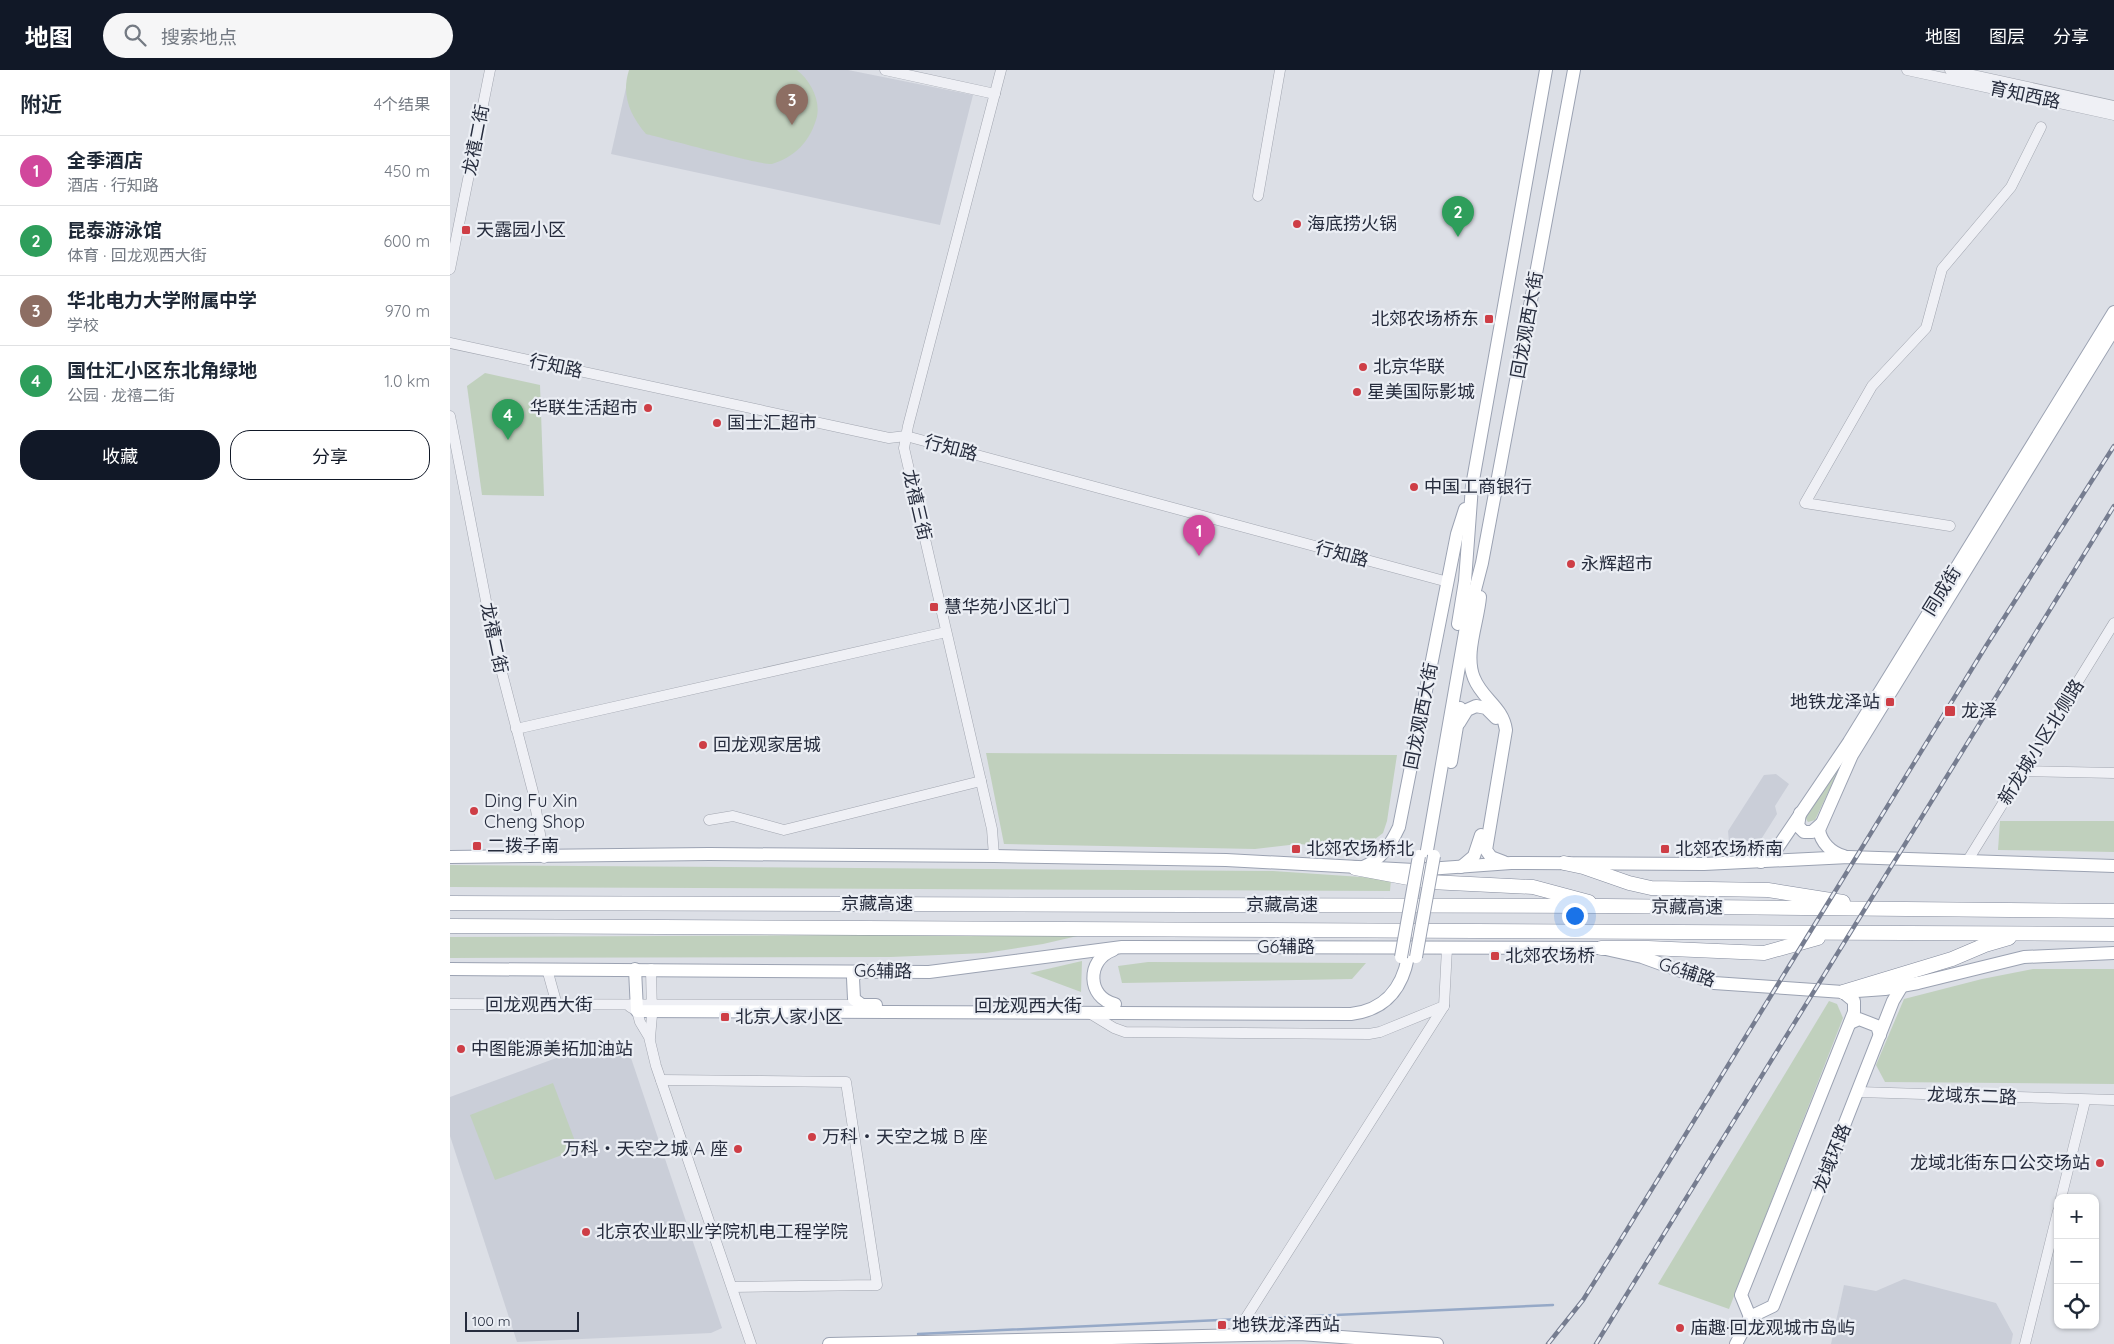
<!DOCTYPE html>
<html lang="zh">
<head>
<meta charset="utf-8">
<style>
	:root { --surface:#fff; --page:#f6f6f7; --text:#1f2937; --muted:#747a83; --line:#e0e1e3; --accent:#111827 }
	body { margin:0; font-family:Quicksand,"Noto Sans SC",sans-serif; background:var(--page); color:var(--text) }
	.controls { position:absolute; right:15px; bottom:15px; display:grid; overflow:hidden; border-radius:10px; box-shadow:0 1px 4px #0004 }
	.controls button { width:45px; height:45px; display:grid; place-items:center; padding:0; border:0; border-bottom:1px solid var(--line); background:var(--surface); color:var(--text); font:25px sans-serif }
	.scale { position:absolute; left:15px; bottom:12px; width:114px; box-sizing:border-box; padding-left:5px; border:2px solid #262c3d; border-top:0; font-size:14px; line-height:18px; white-space:nowrap; color:#262c3d; -webkit-text-stroke:4px #ebeef4; paint-order:stroke }
	.you { position:absolute; left:1124px; top:845px; width:18px; height:18px; margin:-12px; border:4px solid #fff; border-radius:50%; background:#1a73e8; box-shadow:0 0 0 8px #1a73e833 }
	.badge { display:grid; place-items:center; width:32px; height:32px; border-radius:50%; background:var(--accent); color:#fff; font-size:16px; font-weight:700 }
	.pin { position:absolute; translate:-50% -41px; filter:drop-shadow(0 1px 2px #0008) }
	.pin::after { content:''; position:absolute; top:26px; width:18px; height:15px; background:inherit; clip-path:polygon(0 0,100% 0,50% 100%) }
	.list { margin:0; padding:0; list-style:none }
	h2 { display:flex; justify-content:space-between; align-items:center; height:65px; margin:0; padding:0 20px; font-size:21px }
	h2 small { font-size:16px; font-weight:400; color:var(--muted) }
	.list li { display:grid; grid-template-columns:32px 1fr auto; gap:15px; align-items:center; box-sizing:border-box; height:70px; padding:0 20px; border-top:1px solid var(--line) }
	.list b { display:block; font-size:19px; white-space:nowrap }
	.list p { margin:0; font-size:16px; white-space:nowrap; color:var(--muted) }
	.list em { font-size:16px; font-style:normal; color:var(--muted) }
	.actions { display:flex; gap:10px; padding:15px 20px }
	.actions a { flex:1; padding:11px 0; border:1px solid var(--accent); border-radius:20px; text-align:center; font-size:18px; color:var(--accent) }
	.actions .main { background:var(--accent); color:#fff }
	.icon { flex:none; width:28px; height:28px; fill:none; stroke:currentColor; stroke-width:2; stroke-linecap:round; stroke-linejoin:round }
	.map { position:relative; flex:none; width:1664px; height:1274px; overflow:hidden }
	header { display:flex; align-items:center; gap:30px; box-sizing:border-box; height:70px; padding:0 25px; background:var(--accent); color:#fff }
	header strong { font-size:24px }
	nav { display:flex; gap:28px; margin-inline-start:auto; font-size:18px }
	.search { width:350px; height:45px; background:var(--page); display:flex; align-items:center; gap:12px; box-sizing:border-box; padding:0 18px; border-radius:28px; color:var(--muted); font-size:19px }
	main { display:flex }
	aside { flex:1; background:var(--surface) }
	.map>svg:first-child { display:block }
</style>
</head>
<body>
<header>
<strong>地图</strong>
<div class="search"><svg class="icon" aria-label="search" viewBox="0 0 24 24"><circle cx="10" cy="10" r="6"/><path d="M15 15l6 6"/></svg>搜索地点</div>
<nav><a>地图</a><a>图层</a><a>分享</a></nav>
</header>
<main>
<aside>
<h2>附近<small>4个结果</small></h2>
<ul class="list">
<li><span class="badge" style="background:#d1479c">1</span><div><b>全季酒店</b><p>酒店 · 行知路</p></div><em>450 m</em></li>
<li><span class="badge" style="background:#2e9e5b">2</span><div><b>昆泰游泳馆</b><p>体育 · 回龙观西大街</p></div><em>600 m</em></li>
<li><span class="badge" style="background:#8d6e63">3</span><div><b>华北电力大学附属中学</b><p>学校</p></div><em>970 m</em></li>
<li><span class="badge" style="background:#2e9e5b">4</span><div><b>国仕汇小区东北角绿地</b><p>公园 · 龙禧二街</p></div><em>1.0 km</em></li>
</ul>
<div class="actions"><a class="main">收藏</a><a>分享</a></div>
</aside>
<div class="map">
<svg width="1664" height="1274" viewBox="0 0 1664 1274">
	<rect width="100%" height="100%" fill="#dcdfe6"/>
	<!-- built -->
	<g fill="#caced8">
		<path d="M180,0h218l125,25 -33,130 -329,-71z"/>
		<path d="M1326,704l13,10 -14,22 2,8 -17,27 -31,1 -1,-11 36,-56z"/>
		<path d="M128,980l51,2 93,276 -11,5 -194,9 -67,-206v-39z"/>
		<path d="M1454,1209l92,24 17,31 -2,10h-180l13,-59 32,6z"/>
	</g>
	<!-- green -->
	<g fill="#c0d0bd">
		<path d="M179,0h168c14,11 25,32 19,50 -7,22 -21,37 -44,44 -8,2 -109,-26 -126,-30 -16,-19 -25,-39 -17,-64z"/>
		<path d="M35,303l55,12 4,111 -62,-1 -15,-109z"/>
		<path d="M536,683l411,2 -10,66 -4,12 -13,10 -14,5 -58,-4 -43,5 -251,-5z"/>
		<path d="M1397,683l-32,67 -7,2 -3,-5z"/>
		<path d="M1550,751h114v31l-116,-2z"/>
		<path d="M0,795l823,6 118,8 -1,12 -940,-4z"/>
		<path d="M636,864l-43,10 -57,9 -95,4 -441,1v-21z"/>
		<path d="M632,891l-1,31 -51,-19z"/>
		<path d="M698,892l218,1 -14,16 -230,4 -4,-17z"/>
		<path d="M1583,899h81v115l-229,-2 -9,-17 28,-66 78,-20z"/>
		<path d="M1379,931l8,3 6,14 -114,291 -71,-25z"/>
		<path d="M103,1013l25,66 -83,31 -25,-65z"/>
	</g>
	<g fill="none" stroke-linecap="round" stroke-linejoin="round">
		<!-- stream -->
		<g stroke="#96a9c7" stroke-width="2.5">
			<path d="M799,1249l304,-14"/>
			<path d="M468,1264l323,-15"/>
		</g>
		<!-- minor casing -->
		<g stroke="#a2a6b0" stroke-width="11">
			<g id="minor">
				<path d="M435,0l110,24"/>
				<path d="M1457,0l207,45"/>
				<path d="M1500,0l164,36"/>
				<path d="M808,126l22,-126"/>
				<path d="M0,199l40,-199"/>
				<path d="M0,273l439,95 17,-2 542,146"/>
				<path d="M0,346l44,226 39,150 11,66"/>
				<path d="M1500,456l-145,-23 67,-117 54,-58 16,-59 69,-82 30,-60"/>
				<path d="M66,659l430,-97"/>
				<path d="M1573,701l91,2"/>
				<path d="M259,750l24,-4 51,14 197,-49"/>
				<path d="M544,786l-2,-27 -88,-381 4,-22 93,-356"/>
				<path d="M1518,790l146,-237"/>
				<path d="M97,899l10,36"/>
				<path d="M0,934l414,1"/>
				<path d="M180,937l7,4 3,11 9,15 7,29 95,278"/>
				<path d="M641,944l23,14 11,4 244,2 11,-2 64,-26 3,-58"/>
				<path d="M200,968l2,-23 -1,-46"/>
				<path d="M211,1010l185,2 31,203 -145,2"/>
				<path d="M1409,1022l255,8"/>
				<path d="M1611,1128l24,-97"/>
				<path d="M785,1265l209,-329"/>
				<path d="M1575,1274l33,-133"/>
			</g>
		</g>
		<!-- major casing -->
		<g stroke="#9ba2b2" stroke-width="14">
			<g id="major">
				<path d="M1030,527c-2,25 -16,57 -6,81 8,21 29,29 32,52l-20,120 5,7 13,5"/>
				<path d="M1008,554l7,-43 7,-95 74,-416"/>
				<path d="M1009,653l8,-13 9,-4 10,2 10,10"/>
				<path d="M1001,692l9,-54"/>
				<path d="M1350,743l-2,13 6,6h8l9,-8"/>
				<path d="M976,786l41,-235 15,-58 92,-493"/>
				<path d="M1394,786c-13,-3 -23,-14 -25,-26l33,-75 262,-426"/>
				<path d="M0,787l259,-3 285,2 232,4 188,10 97,-7 193,1 145,-7 265,9"/>
				<path d="M1311,792l17,-15 71,-105 265,-430"/>
				<path d="M913,797c18,-7 28,-23 36,-40l58,-293 8,-25"/>
				<path d="M1011,797l13,-11 7,-21"/>
				<path d="M663,880c-27,10 -26,48 2,54"/>
				<path d="M0,899l479,3 193,-25 479,1 41,9 72,26 129,9 42,-3 33,-6 106,-26 90,-4"/>
				<path d="M185,899l2,42 714,3c34,-4 51,-25 57,-57"/>
				<path d="M414,900l-6,1 -5,7 1,21 8,6h14"/>
				<path d="M1400,953l9,-4 18,7 3,9"/>
				<path d="M1300,1247l-9,-22 113,-283v-11l-11,-9"/>
				<path d="M379,1274l471,-10 137,10"/>
				<path d="M1286,1274l14,-27 23,-11 120,-305 9,-15"/>
			</g>
		</g>
		<!-- highway casing -->
		<g stroke="#848b9d" stroke-width="15">
			<g id="highway">
				<path d="M1114,793l19,4 46,16 22,5 117,2 75,12"/>
				<path d="M905,798l75,14 103,5 56,15"/>
				<path d="M0,833l1156,3 508,5"/>
				<path d="M0,856l1664,8"/>
				<path d="M1151,878h47l116,5 54,-15"/>
				<path d="M1393,922l109,-33 33,-14 24,-7"/>
			</g>
		</g>
		<!-- minor -->
		<use href="#minor" stroke="#eff0f5" stroke-width="10"/>
		<!-- major -->
		<use href="#major" stroke="#fff" stroke-width="12"/>
		<!-- highway -->
		<use href="#highway" stroke="#fff" stroke-width="14"/>
		<!-- rail casing -->
		<g stroke="#767d90" stroke-width="4.5">
			<g id="rail">
				<path d="M1098,1274l35,-44 29,-46 374,-608 128,-200"/>
				<path d="M1146,1274l518,-838"/>
			</g>
		</g>
		<!-- rail -->
		<use href="#rail" stroke="#ebeef4" stroke-width="2.5" stroke-dasharray="8" stroke-linecap="butt"/>
		<!-- major-bridge casing -->
		<g stroke="#9ba2b2" stroke-width="14" stroke-linecap="butt">
			<g id="major-bridge">
				<path d="M951,887l18,-101"/>
				<path d="M966,887l18,-101"/>
			</g>
		</g>
		<!-- major-bridge -->
		<use href="#major-bridge" stroke="#fff" stroke-width="12"/>
	</g>
	<!-- markers -->
	<g fill="#ce3e46" stroke="#ebeef4" stroke-width="2">
		<circle cx="847" cy="154" r="5"/>
		<rect x="11" y="155" width="10" height="10" rx="2.5"/>
		<rect x="1034" y="244" width="10" height="10" rx="2.5"/>
		<circle cx="913" cy="297" r="5"/>
		<circle cx="907" cy="322" r="5"/>
		<circle cx="198" cy="338" r="5"/>
		<circle cx="267" cy="353" r="5"/>
		<circle cx="964" cy="417" r="5"/>
		<circle cx="1121" cy="494" r="5"/>
		<rect x="479" y="532" width="10" height="10" rx="2.5"/>
		<rect x="1435" y="627" width="10" height="10" rx="2.5"/>
		<rect x="1494" y="635" width="12" height="12" rx="2.5"/>
		<circle cx="253" cy="675" r="5"/>
		<circle cx="24" cy="741" r="5"/>
		<rect x="22" y="771" width="10" height="10" rx="2.5"/>
		<rect x="841" y="774" width="10" height="10" rx="2.5"/>
		<rect x="1210" y="774" width="10" height="10" rx="2.5"/>
		<rect x="1040" y="881" width="10" height="10" rx="2.5"/>
		<rect x="270" y="942" width="10" height="10" rx="2.5"/>
		<circle cx="11" cy="979" r="5"/>
		<circle cx="362" cy="1067" r="5"/>
		<circle cx="288" cy="1079" r="5"/>
		<circle cx="1650" cy="1093" r="5"/>
		<circle cx="136" cy="1162" r="5"/>
		<rect x="767" y="1250" width="10" height="10" rx="2.5"/>
		<circle cx="1230" cy="1258" r="5"/>
	</g>
	<g text-anchor="middle" stroke-width="4.5" stroke-linejoin="round" paint-order="stroke">
		<!-- street labels -->
		<g font-size="18" fill="#262c3d" stroke="#ebeef4">
			<text transform="translate(1575 25) rotate(12)" y="6">育知西路</text>
			<text transform="translate(26 70) rotate(-79)" y="6">龙禧二街</text>
			<text transform="translate(1077 255) rotate(-80)" y="6">回龙观西大街</text>
			<text transform="translate(106 296) rotate(12)" y="6">行知路</text>
			<text transform="translate(501 378) rotate(15)" y="6">行知路</text>
			<text transform="translate(467 435) rotate(77)" y="6">龙禧三街</text>
			<text transform="translate(892 484) rotate(15)" y="6">行知路</text>
			<text transform="translate(1492 521) rotate(-58)" y="6">同成街</text>
			<text transform="translate(44 568) rotate(78)" y="6">龙禧二街</text>
			<text transform="translate(971 646) rotate(-79)" y="6">回龙观西大街</text>
			<text transform="translate(1591 672) rotate(-58)" y="6">新龙城小区北侧路</text>
			<text x="427" y="840">京藏高速</text>
			<text x="832" y="841">京藏高速</text>
			<text transform="translate(1237 837) rotate(1)" y="6">京藏高速</text>
			<text x="836" y="883">G6辅路</text>
			<text transform="translate(433 901) rotate(1)" y="6">G6辅路</text>
			<text transform="translate(1237 902) rotate(18)" y="6">G6辅路</text>
			<text x="89" y="941">回龙观西大街</text>
			<text x="578" y="942">回龙观西大街</text>
			<text transform="translate(1522 1026) rotate(2)" y="6">龙域东二路</text>
			<text transform="translate(1382 1088) rotate(-68)" y="6">龙域环路</text>
		</g>
		<!-- poi labels -->
		<g font-size="18" fill="#262c3d" stroke="#ebeef4" text-anchor="start">
			<text x="857" y="160">海底捞火锅</text>
			<text x="26" y="166">天露园小区</text>
			<text x="1029" y="255" text-anchor="end">北郊农场桥东</text>
			<text x="923" y="303">北京华联</text>
			<text x="917" y="328">星美国际影城</text>
			<text x="188" y="344" text-anchor="end">华联生活超市</text>
			<text x="277" y="359">国士汇超市</text>
			<text x="974" y="423">中国工商银行</text>
			<text x="1131" y="500">永辉超市</text>
			<text x="494" y="543">慧华苑小区北门</text>
			<text x="1430" y="638" text-anchor="end">地铁龙泽站</text>
			<text x="1511" y="647">龙泽</text>
			<text x="263" y="681">回龙观家居城</text>
			<text x="34" y="737">Ding Fu Xin<tspan x="34" dy="21">Cheng Shop</tspan></text>
			<text x="37" y="782">二拨子南</text>
			<text x="856" y="785">北郊农场桥北</text>
			<text x="1225" y="785">北郊农场桥南</text>
			<text x="1055" y="892">北郊农场桥</text>
			<text x="285" y="953">北京人家小区</text>
			<text x="21" y="985">中图能源美拓加油站</text>
			<text x="372" y="1073">万科・天空之城 B 座</text>
			<text x="278" y="1085" text-anchor="end">万科・天空之城 A 座</text>
			<text x="1640" y="1099" text-anchor="end">龙域北街东口公交场站</text>
			<text x="146" y="1168">北京农业职业学院机电工程学院</text>
			<text x="782" y="1261">地铁龙泽西站</text>
			<text x="1240" y="1264">庙趣·回龙观城市岛屿</text>
		</g>
	</g>
</svg>
<div class="controls">
<button>+</button>
<button>−</button>
<button><svg class="icon" aria-label="locate" viewBox="0 0 24 24"><circle cx="12" cy="12" r="6"/><path d="M12 2v4M12 18v4M2 12h4M18 12h4"/></svg></button>
</div>
<div class="scale">100 m</div>
<div class="you"></div>
<div class="pin badge" style="left:749px;top:486px;background:#d1479c">1</div>
<div class="pin badge" style="left:1008px;top:167px;background:#2e9e5b">2</div>
<div class="pin badge" style="left:342px;top:55px;background:#8d6e63">3</div>
<div class="pin badge" style="left:58px;top:370px;background:#2e9e5b">4</div>
</div>
</main>
</body>
</html>
